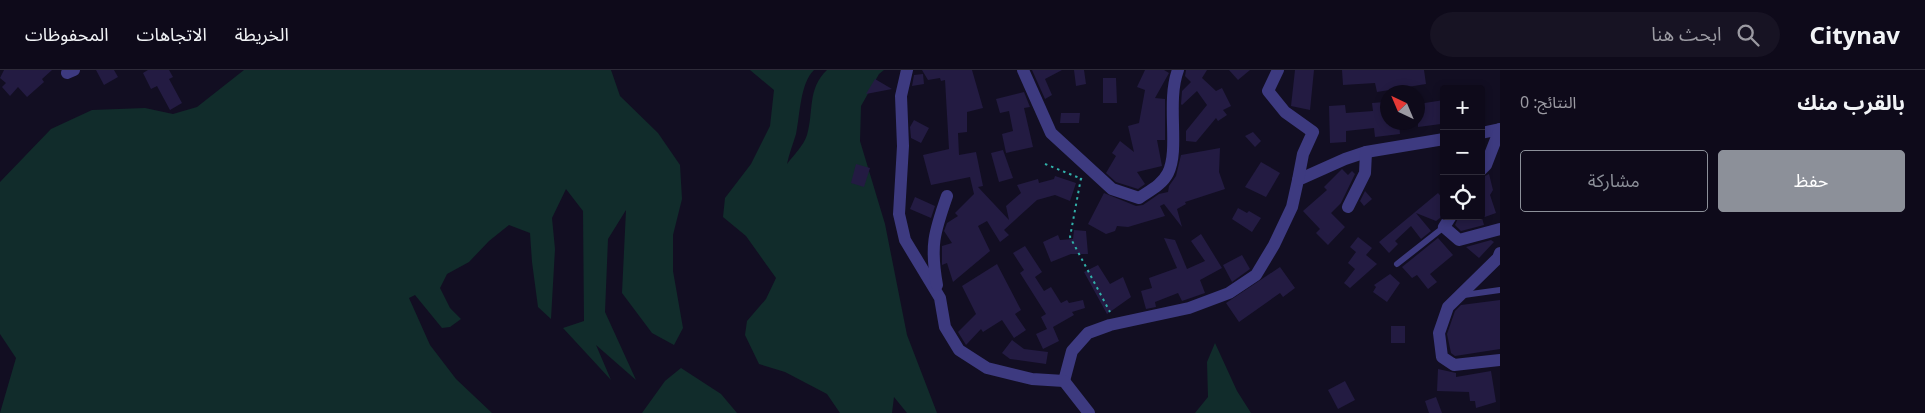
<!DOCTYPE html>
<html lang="ar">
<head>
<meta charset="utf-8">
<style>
	:root { --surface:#0e0a1a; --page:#171323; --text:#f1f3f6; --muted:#9b9aa2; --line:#2e2b39; --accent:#8c9099 }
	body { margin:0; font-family:"Noto Sans","Noto Sans Arabic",sans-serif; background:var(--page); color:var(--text); direction:rtl }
	.controls { position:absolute; right:15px; top:15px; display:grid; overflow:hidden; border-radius:5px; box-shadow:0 2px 8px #0003 }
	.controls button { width:45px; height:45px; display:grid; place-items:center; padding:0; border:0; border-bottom:1px solid var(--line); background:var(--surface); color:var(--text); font:25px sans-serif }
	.compass { position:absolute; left:1380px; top:15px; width:45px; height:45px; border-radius:50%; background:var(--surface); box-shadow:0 2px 8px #0003; rotate:316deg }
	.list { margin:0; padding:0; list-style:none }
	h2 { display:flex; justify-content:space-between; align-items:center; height:65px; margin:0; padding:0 20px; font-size:21px }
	h2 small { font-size:16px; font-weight:400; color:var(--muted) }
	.actions { display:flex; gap:10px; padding:15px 20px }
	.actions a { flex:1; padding:11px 0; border:1px solid var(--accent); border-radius:5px; text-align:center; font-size:18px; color:var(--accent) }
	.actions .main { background:var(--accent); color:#fff }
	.icon { flex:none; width:28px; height:28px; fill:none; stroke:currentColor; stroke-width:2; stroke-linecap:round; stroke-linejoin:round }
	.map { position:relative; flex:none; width:1500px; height:343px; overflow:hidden; direction:ltr }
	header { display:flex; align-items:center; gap:30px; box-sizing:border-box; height:70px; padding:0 25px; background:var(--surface); border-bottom:1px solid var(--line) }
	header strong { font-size:24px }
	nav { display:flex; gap:28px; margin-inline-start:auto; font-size:18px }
	.search { width:350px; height:45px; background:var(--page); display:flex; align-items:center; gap:12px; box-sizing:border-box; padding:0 18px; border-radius:28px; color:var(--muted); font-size:19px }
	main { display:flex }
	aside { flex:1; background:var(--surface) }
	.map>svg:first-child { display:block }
</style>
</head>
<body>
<header>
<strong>Citynav</strong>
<div class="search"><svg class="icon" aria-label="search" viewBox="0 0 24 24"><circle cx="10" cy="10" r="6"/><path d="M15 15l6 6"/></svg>ابحث هنا</div>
<nav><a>الخريطة</a><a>الاتجاهات</a><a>المحفوظات</a></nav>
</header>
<main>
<aside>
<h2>بالقرب منك<small>النتائج: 0</small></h2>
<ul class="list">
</ul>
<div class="actions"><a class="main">حفظ</a><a>مشاركة</a></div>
</aside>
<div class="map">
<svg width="1500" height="343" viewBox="0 0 1500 343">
	<rect width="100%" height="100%" fill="#120e22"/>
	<!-- green -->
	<g fill="#112c2b">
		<path d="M244,0h367l9,26 38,37 22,32 2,34 -9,36v36l10,57 -9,17 -22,-12 -30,-40 4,-83 -18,29 -3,73 31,68 -40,-35 15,35 -48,-52 21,-7 -1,-110 -17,-22 -14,29 3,31 -4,70 -13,-12 -6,-45 -2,-29 -21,-8 -20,16 -20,21 -22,12 -7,14 10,20 11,11 -11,8 -8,1 -27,-33 -6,3 21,47 26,34 36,34h-492l16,-55 -16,-24v-152l51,-53 41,-19 53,-2 28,6 24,-7z"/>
		<path d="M750,0h64c-14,13 -14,46 -18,64 -3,10 -7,20 -9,30 6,-8 17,-19 20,-29 7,-24 0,-46 20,-65h57l-5,4 -18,32 -1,35 25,83 22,111 30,78h-30l-13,-16 -2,16h-52l-13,-19 -42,-22 -26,-8 -14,-29 2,-14 19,-22 10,-21 -30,-42 -23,-19 2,-19 26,-34 19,-38 4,-36z"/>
		<path d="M1215,273l22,48 14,22h-56l13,-16 -1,-35z"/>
		<path d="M681,298l40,26 16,19h-95l23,-32z"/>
	</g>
	<!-- building -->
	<g fill="#231b42">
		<path d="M4,0h48l-10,9 2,3 -17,15 -9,-10 -8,9 -8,-9 4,-4 -6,-5z"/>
		<path d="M96,0h18l4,7 -14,8z"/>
		<path d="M148,0h21l4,7 -4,2 13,24 -12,7 -13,-24 -6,3 -8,-16z"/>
		<path d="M922,0h50l11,38 -16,4v20l-9,1 1,22 17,-3 7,34 -5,1 31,33 -3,-14 15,-13 -4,-8 21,-6 1,4 15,-4 1,-3 21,7 -6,18 -15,-6 -18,5 -33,30 5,5 -9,7 -13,-21 -9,5 12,25 -37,31 -6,-19 -5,2v-19l10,-3 -8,-12 3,-8 11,-7 -3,-3 19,-19 -4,-17 -39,8 -8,-30 26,-6 -4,-69 -4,1 -1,-3 -12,2z"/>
		<path d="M1032,0h30l-17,9 7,16 -7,4z"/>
		<path d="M1074,0h10l2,14 -10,2z"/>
		<path d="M1145,0h19l5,3 -14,25 10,1v41h-8l5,26 -25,6 8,12 -7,5 -22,-7 -10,-9 10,-17 -4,-3 8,-12 14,11 -6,-26 11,-3 6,-33 -8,-3z"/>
		<path d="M1186,0h21l-5,8 14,13 6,-3 9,18 -8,4 4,5 -9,6 -2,-3 -20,24 -10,-1v-10l21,-26 -10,-14 -15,14 -1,-1 1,-13 9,-9 -6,-6z"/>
		<path d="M1229,0h21l-12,10z"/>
		<path d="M1295,0h19l-4,40 -19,-4z"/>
		<path d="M1342,0h82l2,14 -49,8 -2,-9 -32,2z"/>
		<path d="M923,4l1,10 -12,2 2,-11z"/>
		<path d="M1103,8h13l1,25h-14z"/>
		<path d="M875,9l17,10 -26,5z"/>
		<path d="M1024,22l6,15 -6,1 9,39 -27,6 -4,-19 11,-3 -4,-20 -9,2 -4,-14z"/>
		<path d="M1444,30v17l-3,1v6l-23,3v-23z"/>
		<path d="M1385,32l3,20h11l1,12 -25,3 -1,-9 -28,3v11l-16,1 -1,-37 16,-1 1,8 27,-2 -1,-8z"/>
		<path d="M1061,43h19l-1,10h-19z"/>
		<path d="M914,50l15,8 -8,15 -10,-5 -1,-11z"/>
		<path d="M1253,62l8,9 -6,6 -10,-11z"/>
		<path d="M1220,78l-1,24 6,17 -40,13 1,2 -9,5 5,18 -18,-23 -4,2 5,10 -37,11 -11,-1 -2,5 -9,3 -18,-10 16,-31 32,13 7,-1 16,-11 9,-2 1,-6 7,-10 5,-21z"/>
		<path d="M1003,80l10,28 -14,4 -8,-29z"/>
		<path d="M1261,92l19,11 -14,24 -21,-10z"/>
		<path d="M856,94l14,4 -6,19 -13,-4z"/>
		<path d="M1342,99l6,6 4,-4 3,3 -14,29 -10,10 14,14 -17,18 -12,-12 4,-4 -17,-18 24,-21 -3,-3z"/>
		<path d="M1489,104l4,16 -3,5 6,18 -14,5 2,7 -23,6 -6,-6 4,-9h22v-38z"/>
		<path d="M1365,121l7,8 -8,7 -4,-5z"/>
		<path d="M1438,123l6,7v12l-4,6 -4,3 -20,-8 15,18 -10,8 -10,-13 -16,15 3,3 -9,9 -10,-11z"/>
		<path d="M915,127l20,9 -4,12 -21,-9z"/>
		<path d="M1238,138l9,5 2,-2 12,7 -9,14 -20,-13z"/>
		<path d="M1074,160l12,1 2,23h-17l-20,8 -8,-20 15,-7 2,5 13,-1z"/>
		<path d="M1201,164l21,34 -22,12 5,13 -23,8 -4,-8 -23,9 1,5 -10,2 -5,-18 11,-3 -3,-10 28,-10 -13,-30 11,2 12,29 18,-8 -14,-20z"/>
		<path d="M1358,167l14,11 -6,7 11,9 -27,24 -6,-5 11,-14 -7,-6 8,-11 -6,-5z"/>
		<path d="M1438,168l15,17 -23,19 7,8 -9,7 -11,-14 -5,3 -10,-11z"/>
		<path d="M1491,170l3,2 -15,16 -13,-11z"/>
		<path d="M1025,176l17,26 -7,5 9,14 7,-4 10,16 6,-3 2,3 14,-3 2,8 -13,4 2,3 -21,12 6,14 -16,8 -7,-15 11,-5 -6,-12 5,-3 -26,-41 4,-3 -11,-17z"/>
		<path d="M1242,185l8,14 -18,13 -9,-17z"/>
		<path d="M997,194l24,46 -6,4 11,16 -12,8 -12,-18 -19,12 -2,-3 -15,16 -8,-13 18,-18 -14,-28z"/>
		<path d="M1098,195l12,19 13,-7 8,20 -24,17 -23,-42z"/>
		<path d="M1280,197l15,21 -12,9 -3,-4 -41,29 -13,-19z"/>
		<path d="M1390,204l10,9 -13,19 -14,-10 3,-5 -2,-2z"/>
		<path d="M1500,230v49l-45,7 -4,-3 -4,-19 8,-23 6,-6z"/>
		<rect x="1391" y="256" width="14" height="17"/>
		<path d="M1012,270l12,9 24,3 -2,12 -36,-5 -8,-6z"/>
		<path d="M1438,299l18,4v4l35,-6 5,31 -20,6 -1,-7h-5l-1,-9 -32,-1z"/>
		<path d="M1345,311l10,19 -17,9 -10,-19z"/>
		<path d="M1436,327l6,16h-13l-4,-12z"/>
	</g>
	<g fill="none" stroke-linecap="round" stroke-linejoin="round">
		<!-- path -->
		<g stroke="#31b1aa" stroke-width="2" stroke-dasharray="2.5 4" stroke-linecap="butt">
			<path d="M1045,94l37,15"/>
			<path d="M1081,108l-11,59 40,75"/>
		</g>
		<!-- lane -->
		<g stroke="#3d3a80" stroke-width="6">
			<path d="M1397,194l47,-37"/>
			<path d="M1464,225l36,-5"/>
		</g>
		<!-- street -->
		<g stroke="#3d3a80" stroke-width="12">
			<path d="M907,0l-6,26 2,50 -4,68 6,26 35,58 5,29 14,23 28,18 45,11 32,2 8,-30 16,-18 22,-8 79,-17 40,-15 27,-18 18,-30 18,-38 6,-27 47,-21 21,-7 78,-13"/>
			<path d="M1023,0l28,63 61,56 27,9c10,-7 23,-13 29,-25 12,-24 -2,-71 10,-103"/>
			<path d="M1278,0l-10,21 17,21 28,20 -10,22 -5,26"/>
			<path d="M67,3l7,-3"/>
			<path d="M1481,63l19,-4"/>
			<path d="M1481,100l5,-5 14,-36"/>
			<path d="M1348,137l17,-34 1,-21"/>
			<path d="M1451,146l-7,11 15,13 41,-11"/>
			<path d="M1500,183l-2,5 -50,49 -9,26 3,24 12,8 46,-5"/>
			<path d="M937,215c-7,-39 -3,-52 10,-89"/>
			<path d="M1064,311l25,32"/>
		</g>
	</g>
</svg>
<div class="controls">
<button>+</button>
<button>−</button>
<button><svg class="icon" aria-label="locate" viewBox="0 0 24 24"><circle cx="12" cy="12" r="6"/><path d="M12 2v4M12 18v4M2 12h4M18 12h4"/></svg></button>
</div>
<svg class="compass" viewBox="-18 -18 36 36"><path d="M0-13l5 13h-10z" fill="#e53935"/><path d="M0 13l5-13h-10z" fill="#9b9aa2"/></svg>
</div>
</main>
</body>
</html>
